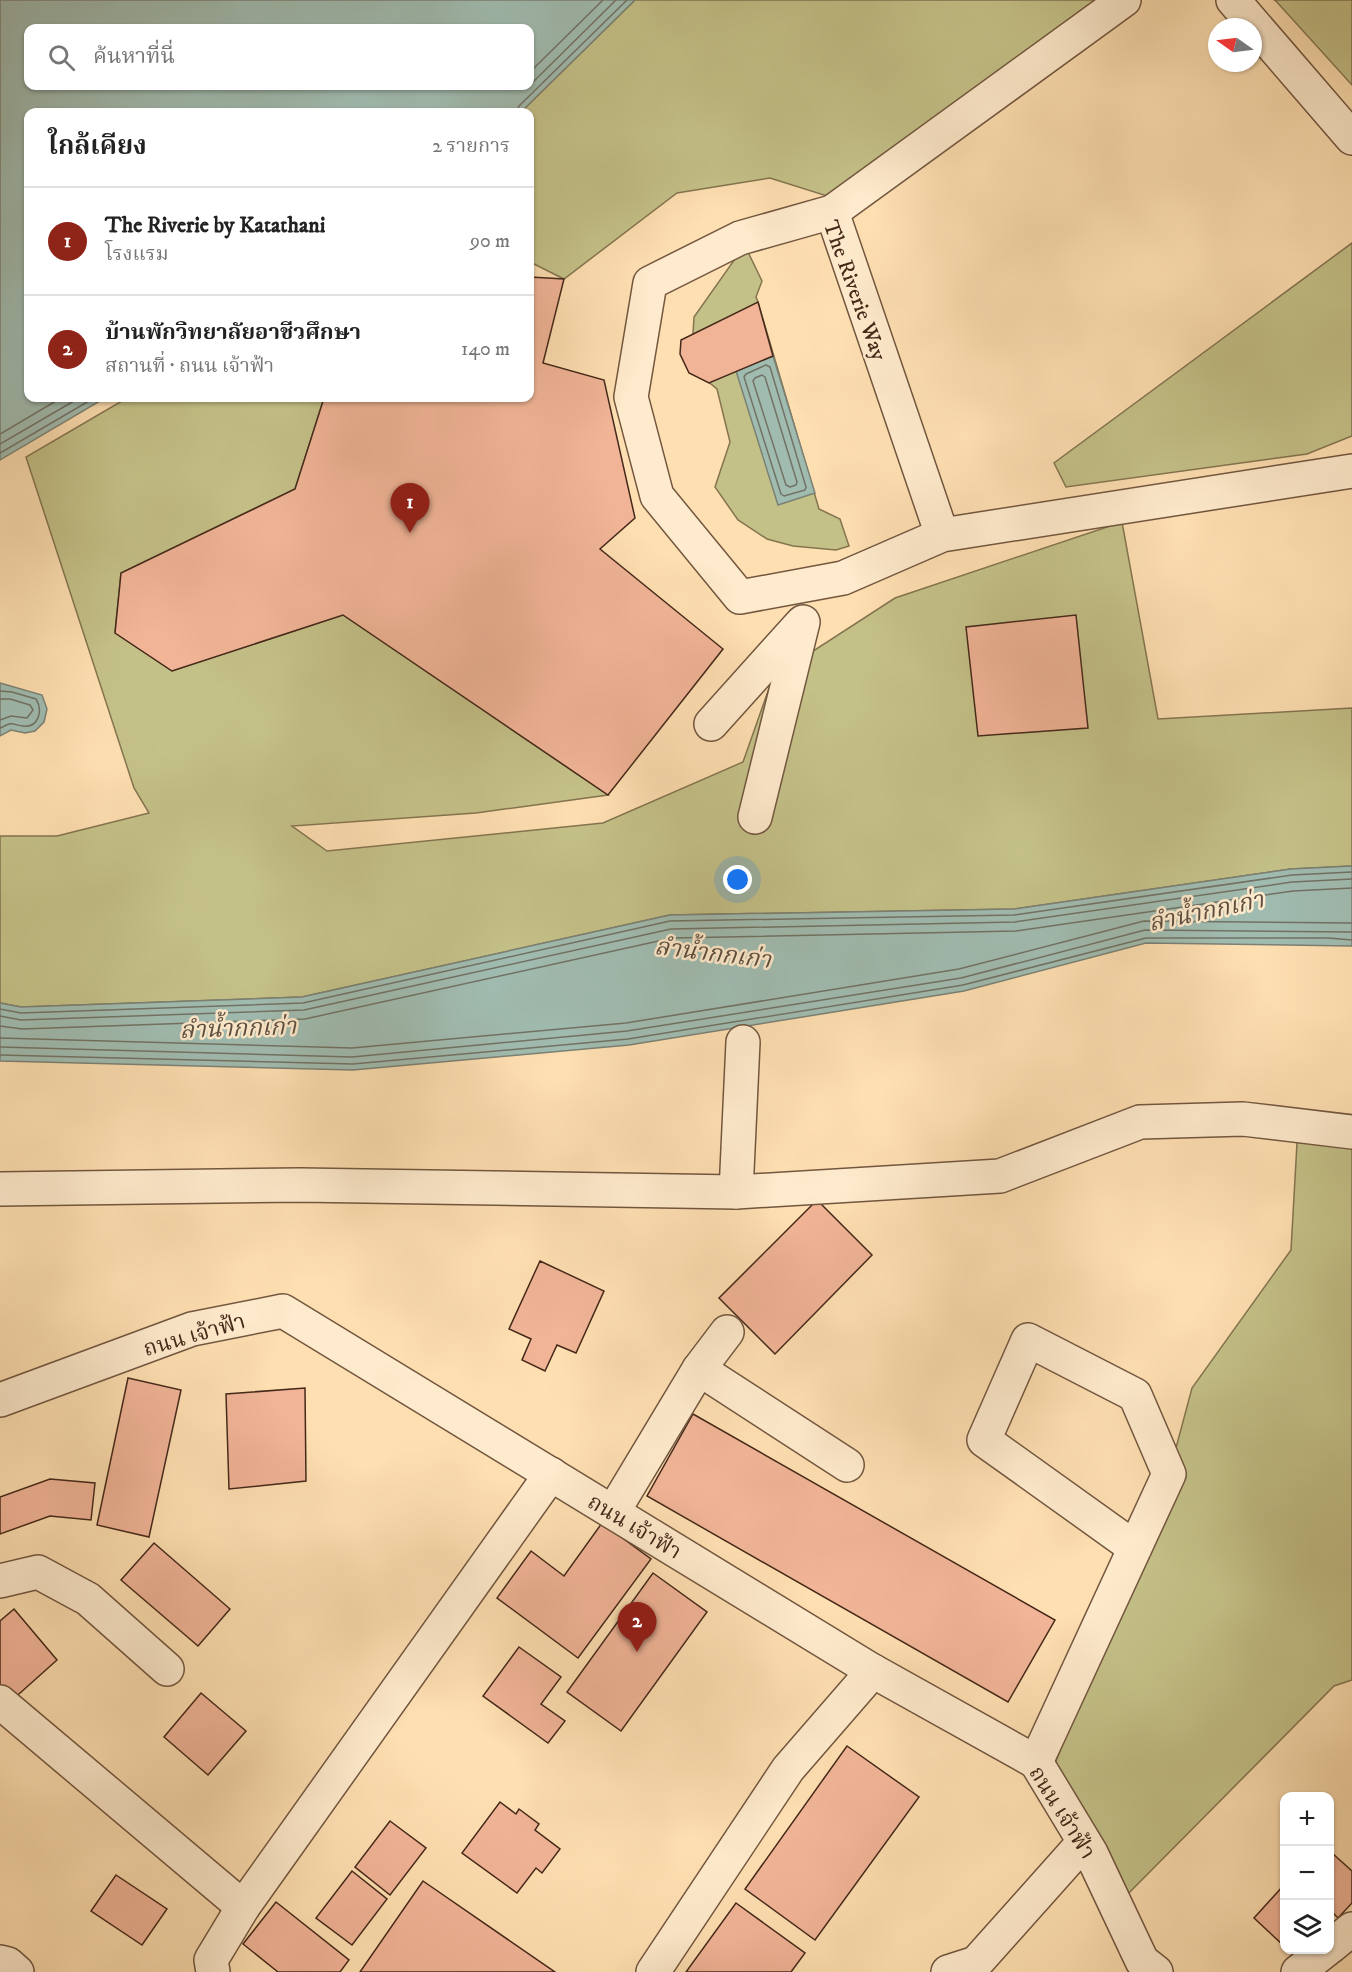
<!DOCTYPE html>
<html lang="th">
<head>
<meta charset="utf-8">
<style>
	:root { --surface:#fff; --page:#f6f6f6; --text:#222; --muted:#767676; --line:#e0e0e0; --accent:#8f2418 }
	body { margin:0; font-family:"IM FELL DW Pica","Noto Serif Thai",serif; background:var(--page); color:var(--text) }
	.controls { position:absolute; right:18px; bottom:18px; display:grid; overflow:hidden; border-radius:12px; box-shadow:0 2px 4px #0004 }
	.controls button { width:54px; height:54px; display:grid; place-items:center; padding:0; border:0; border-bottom:2px solid var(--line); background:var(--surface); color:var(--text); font:30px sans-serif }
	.compass { position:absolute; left:1208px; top:18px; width:54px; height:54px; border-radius:50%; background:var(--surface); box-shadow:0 2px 4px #0004; rotate:284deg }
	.you { position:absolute; left:738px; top:880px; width:21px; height:21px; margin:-15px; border:4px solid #fff; border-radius:50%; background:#1a73e8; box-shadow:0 0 0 9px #1a73e833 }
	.badge { display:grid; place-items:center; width:39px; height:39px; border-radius:50%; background:var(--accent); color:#fff; font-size:20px; font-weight:700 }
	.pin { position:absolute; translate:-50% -50px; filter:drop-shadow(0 2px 3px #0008) }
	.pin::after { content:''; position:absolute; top:32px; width:21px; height:18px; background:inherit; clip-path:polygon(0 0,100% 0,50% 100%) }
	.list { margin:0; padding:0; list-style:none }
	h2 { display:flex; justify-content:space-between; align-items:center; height:78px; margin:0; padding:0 24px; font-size:26px }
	h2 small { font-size:20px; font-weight:400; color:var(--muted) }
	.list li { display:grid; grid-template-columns:39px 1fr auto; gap:18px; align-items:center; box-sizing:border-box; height:108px; padding:0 24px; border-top:2px solid var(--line) }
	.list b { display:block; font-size:22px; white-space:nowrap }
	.list p { margin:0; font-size:20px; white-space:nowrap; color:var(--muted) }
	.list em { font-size:20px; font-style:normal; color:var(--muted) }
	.icon { flex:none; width:33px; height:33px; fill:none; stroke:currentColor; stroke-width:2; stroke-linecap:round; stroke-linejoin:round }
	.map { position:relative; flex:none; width:1352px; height:1972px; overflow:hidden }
	.search { position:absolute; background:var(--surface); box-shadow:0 2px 4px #0004; left:24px; top:24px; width:510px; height:66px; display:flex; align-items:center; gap:15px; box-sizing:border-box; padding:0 21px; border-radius:12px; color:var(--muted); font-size:22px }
	.panel { position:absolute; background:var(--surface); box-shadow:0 2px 4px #0004; left:24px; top:108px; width:510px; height:294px; border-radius:12px }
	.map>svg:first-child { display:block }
</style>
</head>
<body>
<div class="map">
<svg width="1352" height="1972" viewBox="0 0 1352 1972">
	<rect width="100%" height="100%" fill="#fedfb1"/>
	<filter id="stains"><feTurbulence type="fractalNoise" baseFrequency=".00333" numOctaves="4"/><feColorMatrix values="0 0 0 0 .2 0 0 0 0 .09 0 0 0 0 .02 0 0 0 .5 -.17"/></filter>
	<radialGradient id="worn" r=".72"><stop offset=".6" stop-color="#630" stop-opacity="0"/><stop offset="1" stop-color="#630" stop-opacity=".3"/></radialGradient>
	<!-- green -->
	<g fill="#c4c188" stroke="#847450" stroke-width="1.5">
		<path d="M635,0h461l-250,202 -76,-24 -93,15 -113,86 -34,-17v-150h-9z"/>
		<path d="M1274,0h78v85l-76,-84z"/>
		<path d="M1352,243v193l-45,18 -241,33 -12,-24z"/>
		<path d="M747,250l15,31 -6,16 2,5 61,207 21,10 9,27 -13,4 -43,-4 -26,-7 -29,-19 -23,-33 15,-45 -13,-53 -26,-21 3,-51 43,-61z"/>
		<path d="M127,398h197l-29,91 -174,84 -6,60 57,38 171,-56 265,180 -132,18 -184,13 35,25 276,-28 140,-61 30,-85 122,-79 227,-76 36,197 194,-11v158l-61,3 -277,40 -344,6 -368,82 -281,10 -21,-4v-167h57l92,-23 -15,-25 -108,-331z"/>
		<path d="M1298,1125l54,7v548l-18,6 -218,220 -62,-140 115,-292 23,-86 99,-138z"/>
	</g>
	<!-- water -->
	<g fill="#a0bcb1" stroke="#7b8174" stroke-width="1.5" fill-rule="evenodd">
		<path d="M0,0h635l-114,112h-493v286h77l-105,62zM530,28v58h-502v-58z"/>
		<path d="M773,356l42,137 -37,12 -42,-134z"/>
		<path d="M0,683l42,12 5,14 -3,13 -9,9 -10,2 -14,-3 -11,6z"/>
		<path d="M1352,866v80l-206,-3 -182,48 -335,54 -276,25 -353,-9v-58l21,4 281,-10 368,-82 344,-6 277,-40z"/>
	</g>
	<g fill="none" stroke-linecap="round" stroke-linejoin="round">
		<!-- shore -->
		<g stroke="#727265" stroke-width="1.5">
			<path d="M530,72l73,-72"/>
			<path d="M530,85l86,-85"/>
			<path d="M517,112l2,-6 108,-106"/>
			<path d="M766,365l4,2 36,120 -1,3 -21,6 -3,-2 -37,-117 2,-3z"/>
			<path d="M762,375l3,2 32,105 -1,3 -6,2 -4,-2 -33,-104 2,-3z"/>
			<path d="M0,434l61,-36"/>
			<path d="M0,444l79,-46"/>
			<path d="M0,453l94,-55"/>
			<path d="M0,691l12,1 24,7c7,11 3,29 -13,27 -5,0 -9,-3 -14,-2 -3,1 -6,3 -9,4"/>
			<path d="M0,699h10l20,6 3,5 -6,8 -16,-2 -11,4"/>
			<path d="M0,1009l21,4 282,-10 367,-82 344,-6 278,-40 60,-3"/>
			<path d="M0,1016l21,4 283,-10 367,-81 344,-7 277,-40 60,-3"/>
			<path d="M0,1026l22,3 283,-10 367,-81 344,-7 277,-40 59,-3"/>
			<path d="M0,1038l352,10 274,-25 333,-54 185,-48 208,2"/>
			<path d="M0,1047l352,10 275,-26 334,-53 184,-48 207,2"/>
			<path d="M0,1055l353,9 275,-25 335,-54 183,-47h182l24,2"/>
		</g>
	</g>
	<!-- building -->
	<g fill="#f1b497" stroke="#442819" stroke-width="1.5">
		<path d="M530,277l34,2 -21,84 61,17 31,138 -35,31 123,100 -115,146 -265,-180 -171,56 -57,-38 6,-60 174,-84 29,-91h206z"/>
		<path d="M758,302l15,54 -64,27 -20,-10 -9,-19 1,-14z"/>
		<path d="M1076,615l12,113 -110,8 -12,-109z"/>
		<path d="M817,1200l55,55 -97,99 -56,-56z"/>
		<path d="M540,1261l64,30 -28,62 -19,-8 -12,26 -23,-11 9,-21 -22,-10z"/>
		<path d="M128,1378l53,12 -32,147 -52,-12z"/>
		<path d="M305,1388l1,93 -77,8 -3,-95z"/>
		<path d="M693,1414l362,206 -47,82 -361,-206z"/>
		<path d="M50,1479l45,4 -4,37 -41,-4 -50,18v-37z"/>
		<path d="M602,1523l49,36 -73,99 -81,-60 34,-47 33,25z"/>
		<path d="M154,1543l76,66 -32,37 -77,-66z"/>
		<path d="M653,1573l54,39 -86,119 -54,-39z"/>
		<path d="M14,1609l43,51 -47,42 -10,-12v-69z"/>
		<path d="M519,1647l42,30 -20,27 24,17 -17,22 -65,-47z"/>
		<path d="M201,1693l45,38 -38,44 -44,-38z"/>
		<path d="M847,1746l72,51 -104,143 -70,-51z"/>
		<path d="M500,1802l16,12 3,-5 20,15 -4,6 25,19 -18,24 -6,-5 -19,25 -55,-40z"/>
		<path d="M390,1821l36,27 -36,47 -35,-28z"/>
		<path d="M1332,1853l20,18v32l-14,15 -8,-8v-54z"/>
		<path d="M352,1871l35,28 -35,46 -36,-27z"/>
		<path d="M116,1875l51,34 -25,36 -51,-34z"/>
		<path d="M423,1881l132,91h-195z"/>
		<path d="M1284,1885v61l-30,-28z"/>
		<path d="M276,1902l73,58 -9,12h-62l-35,-28z"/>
		<path d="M736,1903l69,50 -14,19h-105z"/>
	</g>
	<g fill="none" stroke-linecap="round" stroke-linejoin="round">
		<!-- minor casing -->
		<g stroke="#72563f" stroke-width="36">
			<g id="minor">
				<path d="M1233,0l119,138"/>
				<path d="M832,212l292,-212"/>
				<path d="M942,535l-110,-323 -92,26 -90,45 -19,114 26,99 83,101 103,-19 99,-43 410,-64"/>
				<path d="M711,724l89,-99"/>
				<path d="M755,817l48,-195"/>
				<path d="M0,1189l300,-4 436,7 264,-16 140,-54 103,-3 109,13"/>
				<path d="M736,1192l7,-150"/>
				<path d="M699,1369l148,96"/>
				<path d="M0,1400l192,-71 91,-18 590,360 163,91 55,91 51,108 14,11"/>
				<path d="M613,1512l86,-143 28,-37"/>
				<path d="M0,1581l38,-9 50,27 79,70"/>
				<path d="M0,1702l243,205"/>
				<path d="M1036,1762l133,-288 -34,-79 -107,-55 -44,100 151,108"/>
				<path d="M1330,1947l22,-18"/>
				<path d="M0,1962l8,2 9,8"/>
				<path d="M213,1972l-2,-12 32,-53 308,-433"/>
				<path d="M653,1972l135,-203 85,-98"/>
				<path d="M948,1972l28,-9 108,-121"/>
				<path d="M1298,1972l28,-22"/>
			</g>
		</g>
		<!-- minor -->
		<use href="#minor" stroke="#feeacc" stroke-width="33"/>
	</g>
	<g text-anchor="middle" stroke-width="5" stroke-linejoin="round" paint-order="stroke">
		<!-- street labels -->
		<g font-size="22" fill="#442819" stroke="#feeacc">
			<text transform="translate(856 290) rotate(70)" y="8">The Riverie Way</text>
			<text transform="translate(194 1334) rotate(-16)" y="8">ถนน เจ้าฟ้า</text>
			<text transform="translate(635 1526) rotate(31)" y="8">ถนน เจ้าฟ้า</text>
			<text transform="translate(1063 1812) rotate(58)" y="8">ถนน เจ้าฟ้า</text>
		</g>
		<!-- water labels -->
		<g font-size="24" font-style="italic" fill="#5b4d3f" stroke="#feeacc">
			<text transform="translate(1206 911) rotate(-12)" y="8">ลำน้ำกกเก่า</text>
			<text transform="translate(713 953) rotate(7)" y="8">ลำน้ำกกเก่า</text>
			<text transform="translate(238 1028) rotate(-2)" y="8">ลำน้ำกกเก่า</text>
		</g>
	</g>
	<rect width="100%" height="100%" filter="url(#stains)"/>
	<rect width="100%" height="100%" fill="url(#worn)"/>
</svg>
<div class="controls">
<button>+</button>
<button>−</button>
<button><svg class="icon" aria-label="layers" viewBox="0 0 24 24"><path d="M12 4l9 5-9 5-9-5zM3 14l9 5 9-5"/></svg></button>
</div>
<svg class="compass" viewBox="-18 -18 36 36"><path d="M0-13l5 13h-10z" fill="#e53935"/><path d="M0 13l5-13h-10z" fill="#767676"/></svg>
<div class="you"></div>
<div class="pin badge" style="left:410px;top:533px">1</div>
<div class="pin badge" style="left:637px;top:1652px">2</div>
<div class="search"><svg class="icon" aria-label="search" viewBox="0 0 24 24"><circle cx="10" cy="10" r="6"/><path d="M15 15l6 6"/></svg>ค้นหาที่นี่</div>
<section class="panel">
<h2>ใกล้เคียง<small>2 รายการ</small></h2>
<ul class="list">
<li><span class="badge">1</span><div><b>The Riverie by Katathani</b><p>โรงแรม</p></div><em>90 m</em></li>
<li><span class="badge">2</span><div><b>บ้านพักวิทยาลัยอาชีวศึกษา</b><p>สถานที่ · ถนน เจ้าฟ้า</p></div><em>140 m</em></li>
</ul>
</section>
</div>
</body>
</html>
